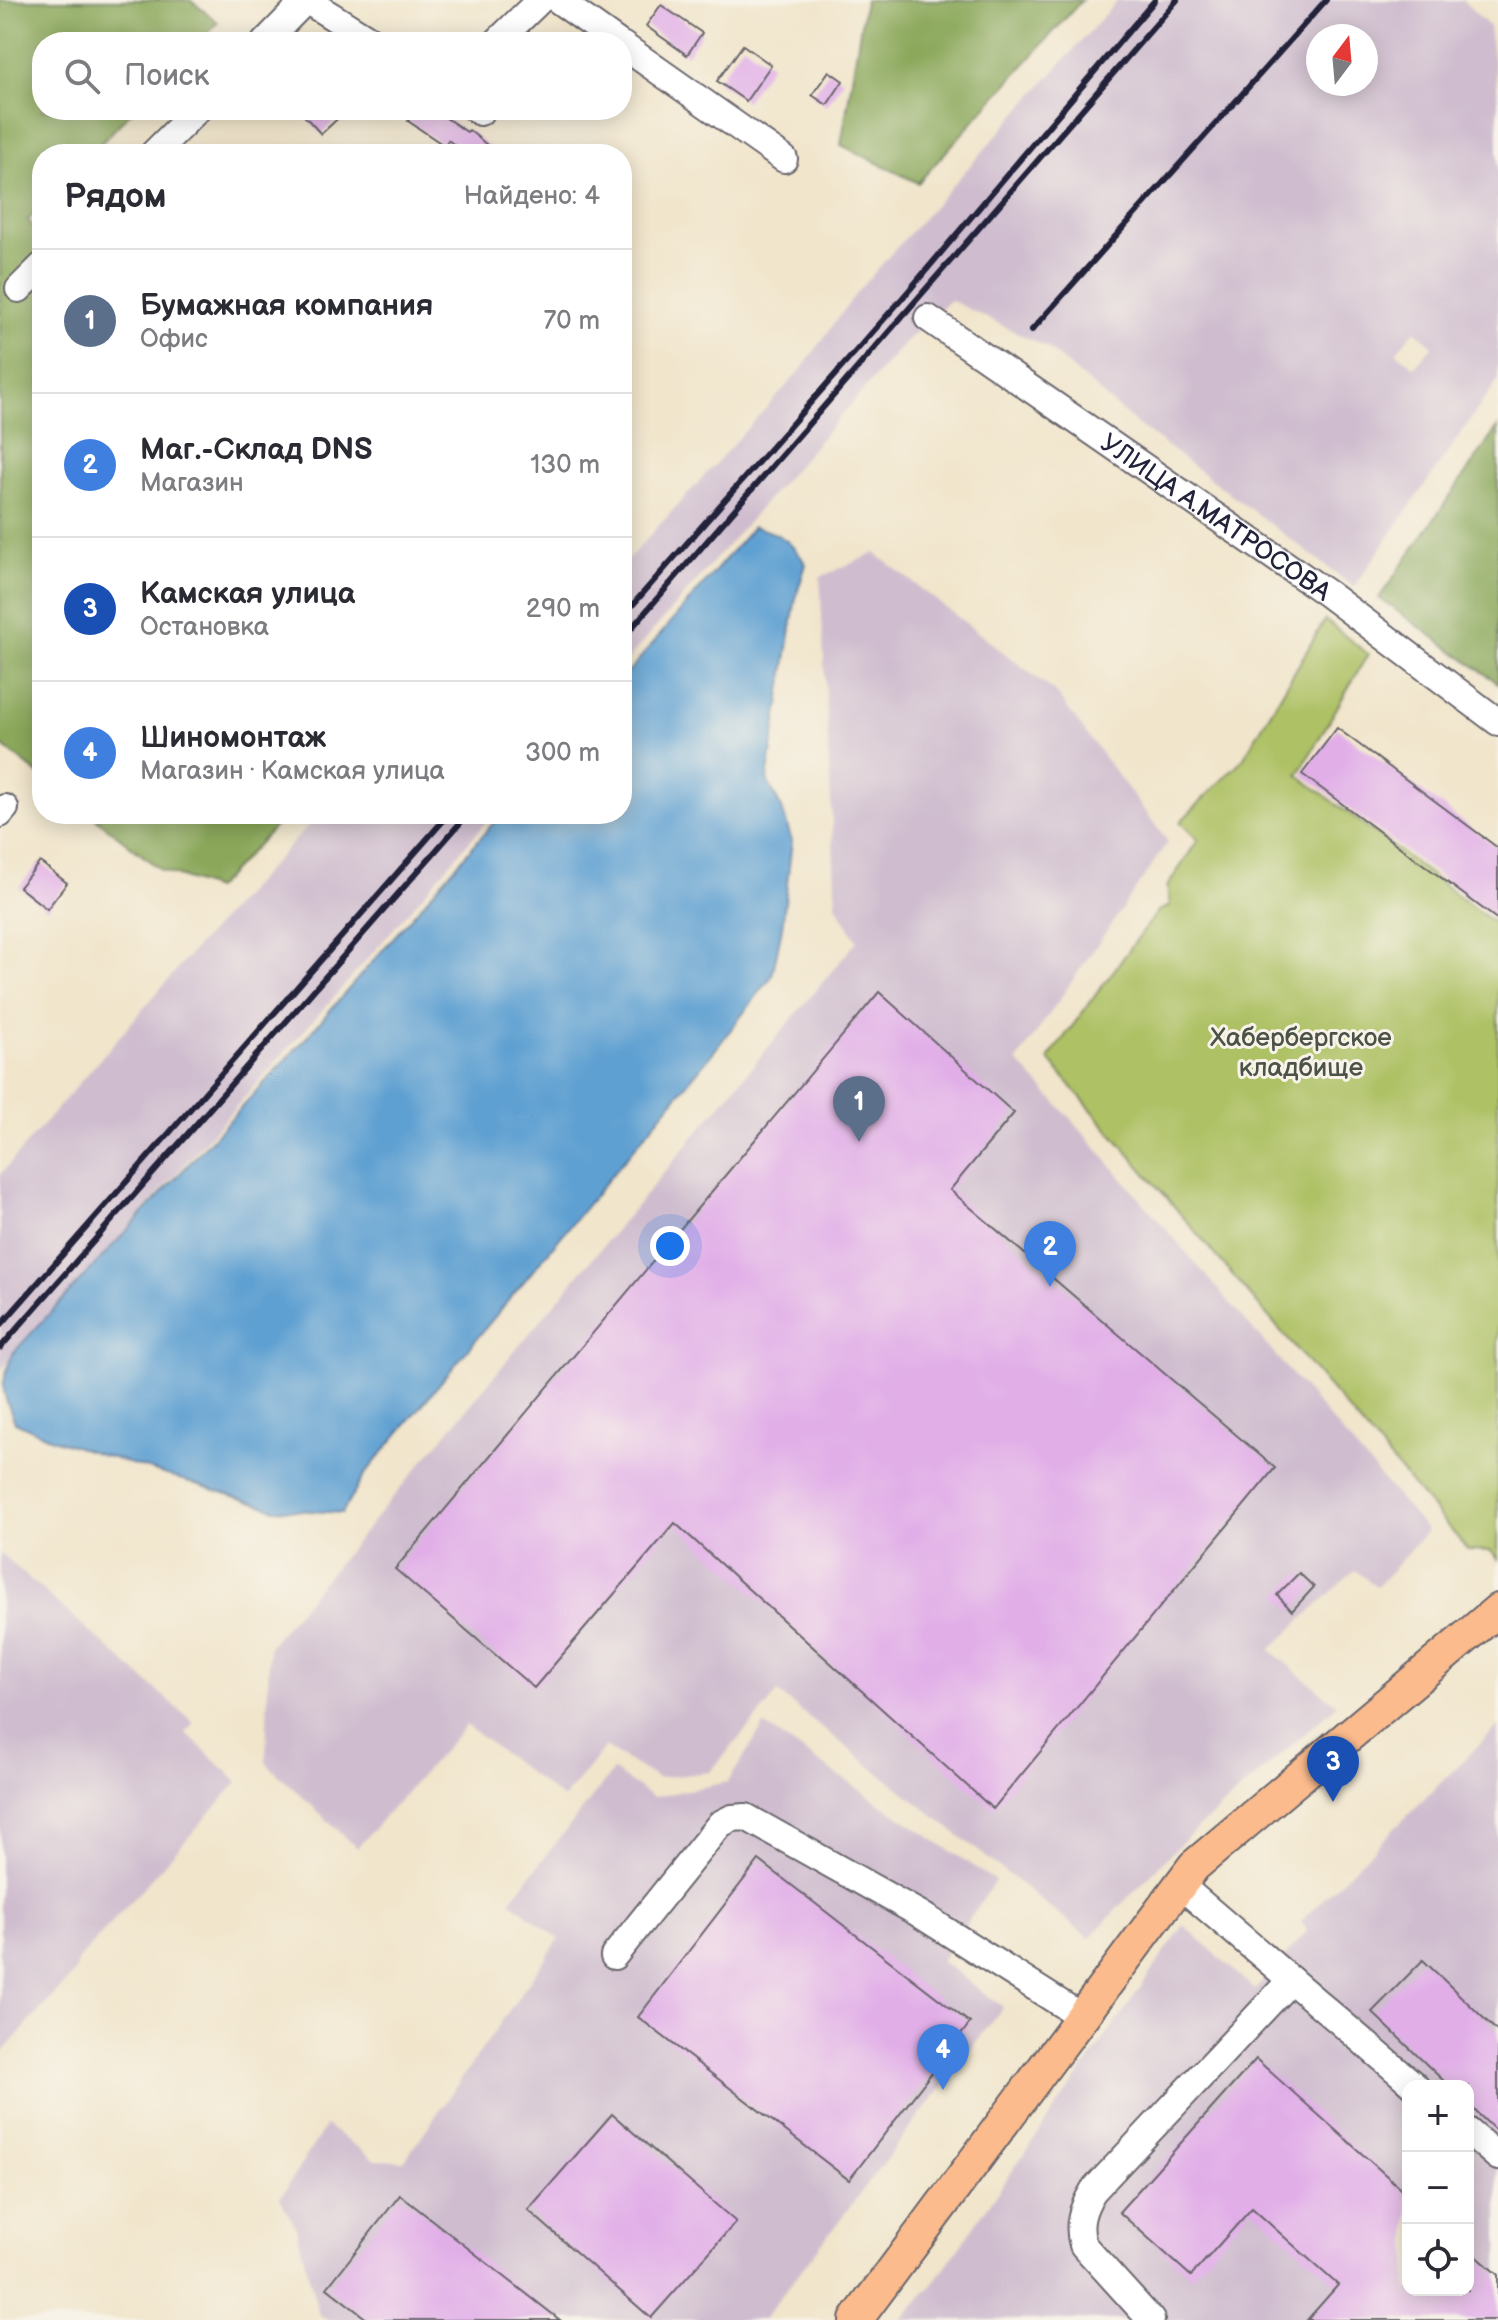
<!DOCTYPE html>
<html lang="ru">
<head>
<meta charset="utf-8">
<style>
	:root { --surface:#fff; --page:#f2f2f3; --text:#2b2b33; --muted:#7c7c81; --line:#e1e1e2; --accent:#7c3aed }
	body { margin:0; font-family:"Balsamiq Sans",sans-serif; background:var(--page); color:var(--text) }
	.controls { position:absolute; right:24px; bottom:24px; display:grid; overflow:hidden; border-radius:16px; box-shadow:0 4px 20px #0003 }
	.controls button { width:72px; height:72px; display:grid; place-items:center; padding:0; border:0; border-bottom:2px solid var(--line); background:var(--surface); color:var(--text); font:40px sans-serif }
	.compass { position:absolute; left:1306px; top:24px; width:72px; height:72px; border-radius:50%; background:var(--surface); box-shadow:0 4px 20px #0003; rotate:16deg }
	.you { position:absolute; left:670px; top:1246px; width:28px; height:28px; margin:-20px; border:6px solid #fff; border-radius:50%; background:#1a73e8; box-shadow:0 0 0 12px #1a73e833 }
	.badge { display:grid; place-items:center; width:52px; height:52px; border-radius:50%; background:var(--accent); color:#fff; font-size:26px; font-weight:700 }
	.pin { position:absolute; translate:-50% -66px; filter:drop-shadow(0 2px 4px #0008) }
	.pin::after { content:''; position:absolute; top:42px; width:28px; height:24px; background:inherit; clip-path:polygon(0 0,100% 0,50% 100%) }
	.list { margin:0; padding:0; list-style:none }
	h2 { display:flex; justify-content:space-between; align-items:center; height:104px; margin:0; padding:0 32px; font-size:34px }
	h2 small { font-size:26px; font-weight:400; color:var(--muted) }
	.list li { display:grid; grid-template-columns:52px 1fr auto; gap:24px; align-items:center; box-sizing:border-box; height:144px; padding:0 32px; border-top:2px solid var(--line) }
	.list b { display:block; font-size:30px; white-space:nowrap }
	.list p { margin:0; font-size:26px; white-space:nowrap; color:var(--muted) }
	.list em { font-size:26px; font-style:normal; color:var(--muted) }
	.icon { flex:none; width:44px; height:44px; fill:none; stroke:currentColor; stroke-width:2; stroke-linecap:round; stroke-linejoin:round }
	.map { position:relative; flex:none; width:1498px; height:2320px; overflow:hidden }
	.search { position:absolute; background:var(--surface); box-shadow:0 4px 20px #0003; left:32px; top:32px; width:600px; height:88px; display:flex; align-items:center; gap:20px; box-sizing:border-box; padding:0 28px; border-radius:32px; color:var(--muted); font-size:30px }
	.panel { position:absolute; background:var(--surface); box-shadow:0 4px 20px #0003; left:32px; top:144px; width:600px; height:680px; border-radius:32px }
	.map>svg:first-child { display:block }
</style>
</head>
<body>
<div class="map">
<svg width="1498" height="2320" viewBox="0 0 1498 2320">
	<rect width="100%" height="100%" fill="#f7f3e8"/>
	<filter id="ink" filterUnits="userSpaceOnUse"><feTurbulence type="fractalNoise" baseFrequency=".0125" numOctaves="2"/><feDisplacementMap in="SourceGraphic" scale="16" xChannelSelector="R" yChannelSelector="G"/><feConvolveMatrix kernelMatrix="1 2 1 2 8 2 1 2 1" color-interpolation-filters="sRGB"/></filter>
	<filter id="wash" filterUnits="userSpaceOnUse"><feTurbulence type="fractalNoise" baseFrequency=".006" numOctaves="4" result="noise"/><feDisplacementMap in="SourceGraphic" scale="32" xChannelSelector="R" yChannelSelector="G"/><feGaussianBlur stdDeviation="1.8" result="paint"/><feColorMatrix in="noise" values="0 0 0 0 0 0 0 0 0 0 0 0 0 0 0 0 0 1.4 0 .05"/><feComposite in="paint" operator="in"/></filter>
	<g filter="url(#wash)">
		<rect width="100%" height="100%" fill="#f1e5cb"/>
		<!-- industrial -->
		<g fill="#cfbdcf" fill-rule="evenodd">
			<path d="M1118,0h344l27,26 9,68v286l-144,207 -221,-166 -85,-73 -98,-48 -42,39 -286,327v-100l178,-195 57,-79zM1318,36h48v48h-48zM1415,330l18,16 -19,21 -18,-15z"/>
			<path d="M875,553l181,140 112,149 -151,219 55,59 355,411 -50,56 -22,-17 -85,80 67,55 -154,136 -94,97 -311,-245 -68,79 -53,6 -52,-31 -42,52 -97,-74 -109,123 -91,-85 3,-117 588,-705 -21,-36 -16,-328z"/>
			<path d="M319,814h174l-142,164 -351,393v-196l199,-231z"/>
			<path d="M0,1553l194,170 -8,10 52,49 -159,177 -4,13 -75,83z"/>
			<path d="M764,1725l231,156 -54,80 62,46 -240,313h-436l-8,-5 -23,-88 -16,-29 46,-73 49,35 29,1 155,-222 -49,-38 103,-130 40,26 75,-15z"/>
			<path d="M1498,1726v594h-597l33,-37 250,-358 71,65 52,-59 -6,-10zM1408,2086h60v204h-60z"/>
		</g>
		<!-- green -->
		<path fill="#aec165" stroke="#687250" stroke-width="2" d="M1325,620l43,34 -70,121 200,151v633l-7,-8 -23,-1 -420,-491 110,-148 12,-5 -3,-19 31,-47 -18,-18 63,-63z"/>
		<!-- forest -->
		<g fill="#8aa75a" stroke="#56644a" stroke-width="2">
			<path d="M0,0h190l28,22 -19,20h-157v68h91l-42,44h-49v51l-14,15 14,18v539l-42,-33z"/>
			<path d="M865,0h217l-164,183 -77,-38z"/>
			<path d="M1498,427v256l-119,-85z"/>
			<path d="M90,814h197l-72,75 -54,-19z"/>
		</g>
		<!-- water -->
		<path fill="#5fa0d2" stroke="#406186" stroke-width="2" d="M753,527c26,5 38,14 53,37l-10,33 -29,183 15,29 10,32 -10,87 -10,48 -57,74 -350,424 -23,39 -67,-4 -223,-70 -37,-17c-15,-36 -15,-34 -2,-69l292,-314 196,-225h121v-135z"/>
		<g id="blocks">
			<!-- building -->
			<g fill="#e1aee8">
				<path d="M661,5l41,28 -15,22 -41,-29z"/>
				<path d="M743,45l28,20 -25,36 -29,-20z"/>
				<path d="M829,71l14,10 -16,24 -15,-10z"/>
				<path d="M299,110h48l-26,24z"/>
				<path d="M416,110h18l33,22 2,-2 29,24h-32l-18,-14 -3,6 -37,-25z"/>
				<path d="M1337,728l161,120v72l-196,-146z"/>
				<path d="M40,862l27,21 -20,26 -28,-22z"/>
				<path d="M879,992l135,121 -64,77 325,278 -282,341 -318,-286 -141,165 -139,-119z"/>
				<path d="M1299,1573l15,14 -22,24 -15,-16z"/>
				<path d="M759,1860l211,163 -121,157 -211,-163z"/>
				<path d="M1423,1960l75,72v101l-30,-29v-18h-19l-77,-74z"/>
				<path d="M1256,2059l152,136v95h60v-41l30,26v45h-191l31,-35 -86,-77 -61,68 -72,-64z"/>
				<path d="M612,2114l124,108 -85,96 -123,-108z"/>
				<path d="M400,2195l160,125h-192l-41,-32z"/>
			</g>
		</g>
	</g>
	<g filter="url(#ink)">
		<use href="#blocks" fill-opacity="0" stroke="#6a666d" stroke-width="2"/>
		<g fill="none" stroke-linecap="round" stroke-linejoin="round">
			<!-- minor casing -->
			<g stroke="#6a666d" stroke-width="30">
				<g id="minor">
					<path d="M306,0l67,42"/>
					<path d="M558,0l59,42"/>
					<path d="M265,42l41,-42"/>
					<path d="M497,42l43,-42"/>
					<path d="M622,45l162,114"/>
					<path d="M477,110l3,2"/>
					<path d="M153,154l44,-44"/>
					<path d="M19,289l23,-23"/>
					<path id="s1" d="M928,318l400,276 170,128"/>
					<path d="M0,814l5,-6"/>
					<path d="M1180,1885l235,201"/>
					<path d="M614,1956l106,-132 12,-6 14,-1 172,96 164,104"/>
					<path d="M1468,2131l30,26"/>
					<path d="M1151,2320l-68,-75c-6,-21 -1,-36 10,-54l198,-211"/>
				</g>
			</g>
			<!-- major casing -->
			<g stroke="#6a666d" stroke-width="36">
				<path id="major" d="M856,2320l338,-454 304,-256"/>
			</g>
			<!-- minor -->
			<use href="#minor" stroke="#fff" stroke-width="26"/>
			<!-- major -->
			<use href="#major" stroke="#fbbb8d" stroke-width="32"/>
			<!-- rail -->
			<g stroke="#22223b" stroke-width="6">
				<path d="M1031,331l295,-331"/>
				<path d="M622,617l284,-323 249,-294"/>
				<path d="M622,639l555,-639"/>
				<path d="M0,1326l449,-512"/>
				<path d="M0,1348l468,-534"/>
			</g>
		</g>
	</g>
	<g text-anchor="middle" stroke-width="6" stroke-linejoin="round" paint-order="stroke">
		<!-- street labels -->
		<g font-size="26" fill="#22223b" stroke="#f7f3e8">
			<text dy="9" stroke="none"><textPath href="#s1" startOffset="350">УЛИЦА А.МАТРОСОВА</textPath></text>
		</g>
		<!-- park labels -->
		<g font-size="26" fill="#4c5248" stroke="#f7f3e8">
			<text x="1301" y="1046">Хабербергское<tspan x="1301" dy="30">кладбище</tspan></text>
		</g>
	</g>
</svg>
<div class="controls">
<button>+</button>
<button>−</button>
<button><svg class="icon" aria-label="locate" viewBox="0 0 24 24"><circle cx="12" cy="12" r="6"/><path d="M12 2v4M12 18v4M2 12h4M18 12h4"/></svg></button>
</div>
<svg class="compass" viewBox="-18 -18 36 36"><path d="M0-13l5 13h-10z" fill="#e53935"/><path d="M0 13l5-13h-10z" fill="#7c7c81"/></svg>
<div class="you"></div>
<div class="pin badge" style="left:859px;top:1142px;background:#5c6f8a">1</div>
<div class="pin badge" style="left:1050px;top:1287px;background:#3f7fe0">2</div>
<div class="pin badge" style="left:1333px;top:1802px;background:#1a4fb4">3</div>
<div class="pin badge" style="left:943px;top:2090px;background:#3f7fe0">4</div>
<div class="search"><svg class="icon" aria-label="search" viewBox="0 0 24 24"><circle cx="10" cy="10" r="6"/><path d="M15 15l6 6"/></svg>Поиск</div>
<section class="panel">
<h2>Рядом<small>Найдено: 4</small></h2>
<ul class="list">
<li><span class="badge" style="background:#5c6f8a">1</span><div><b>Бумажная компания</b><p>Офис</p></div><em>70 m</em></li>
<li><span class="badge" style="background:#3f7fe0">2</span><div><b>Маг.-Склад DNS</b><p>Магазин</p></div><em>130 m</em></li>
<li><span class="badge" style="background:#1a4fb4">3</span><div><b>Камская улица</b><p>Остановка</p></div><em>290 m</em></li>
<li><span class="badge" style="background:#3f7fe0">4</span><div><b>Шиномонтаж</b><p>Магазин · Камская улица</p></div><em>300 m</em></li>
</ul>
</section>
</div>
</body>
</html>
